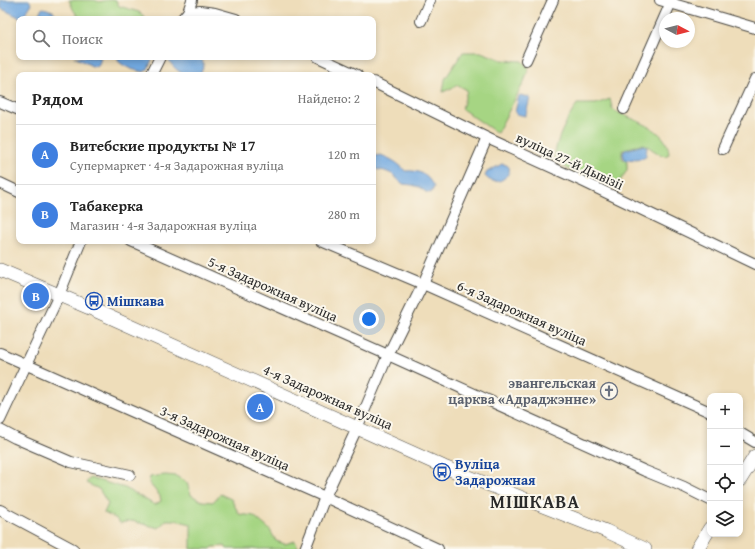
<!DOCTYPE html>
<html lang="ru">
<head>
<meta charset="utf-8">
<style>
	:root { --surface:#fff; --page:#f2f2f2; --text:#222; --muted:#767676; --line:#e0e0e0; --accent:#d1495b }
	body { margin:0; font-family:"Gentium Book Plus",serif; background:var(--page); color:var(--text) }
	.controls { position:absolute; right:12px; bottom:12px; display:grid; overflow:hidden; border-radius:8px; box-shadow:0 2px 6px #0003 }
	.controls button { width:36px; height:36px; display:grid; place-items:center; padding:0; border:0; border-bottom:1px solid var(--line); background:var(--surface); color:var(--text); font:20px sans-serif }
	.compass { position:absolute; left:659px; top:12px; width:36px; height:36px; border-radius:50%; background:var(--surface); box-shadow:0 2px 6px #0003; rotate:97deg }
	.you { position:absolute; left:369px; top:319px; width:14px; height:14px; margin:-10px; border:3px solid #fff; border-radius:50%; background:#1a73e8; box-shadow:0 0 0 6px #1a73e833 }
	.badge { display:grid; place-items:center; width:26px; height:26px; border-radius:50%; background:var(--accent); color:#fff; font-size:13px; font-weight:700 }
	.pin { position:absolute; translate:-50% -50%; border:2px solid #fff; box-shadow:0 1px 4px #0006 }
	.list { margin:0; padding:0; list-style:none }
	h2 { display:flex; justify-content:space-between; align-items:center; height:52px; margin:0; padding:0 16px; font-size:17px }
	h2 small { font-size:13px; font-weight:400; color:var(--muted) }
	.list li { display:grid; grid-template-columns:26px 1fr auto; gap:12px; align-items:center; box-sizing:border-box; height:60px; padding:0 16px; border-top:1px solid var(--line) }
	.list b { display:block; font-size:15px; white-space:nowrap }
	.list p { margin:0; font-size:13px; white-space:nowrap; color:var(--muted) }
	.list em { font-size:13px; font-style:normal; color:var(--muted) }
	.icon { flex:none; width:22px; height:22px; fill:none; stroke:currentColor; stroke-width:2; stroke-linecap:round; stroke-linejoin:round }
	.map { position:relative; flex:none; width:755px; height:549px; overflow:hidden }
	.search { position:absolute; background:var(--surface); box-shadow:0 2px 6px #0003; left:16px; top:16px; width:360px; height:44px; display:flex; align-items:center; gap:10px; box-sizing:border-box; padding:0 14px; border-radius:8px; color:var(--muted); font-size:15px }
	.panel { position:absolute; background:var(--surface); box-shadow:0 2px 6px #0003; left:16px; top:72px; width:360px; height:172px; border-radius:8px }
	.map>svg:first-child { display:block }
</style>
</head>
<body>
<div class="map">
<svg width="755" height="549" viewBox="0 0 755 549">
	<rect width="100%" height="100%" fill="#fbf7ec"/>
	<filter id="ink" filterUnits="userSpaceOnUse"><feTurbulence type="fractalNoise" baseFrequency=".025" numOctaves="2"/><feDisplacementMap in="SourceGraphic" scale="8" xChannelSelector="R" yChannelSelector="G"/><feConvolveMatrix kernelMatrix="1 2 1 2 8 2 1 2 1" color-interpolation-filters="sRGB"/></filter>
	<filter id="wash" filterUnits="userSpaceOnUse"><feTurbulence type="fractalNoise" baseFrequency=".012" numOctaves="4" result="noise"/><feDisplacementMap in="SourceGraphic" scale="16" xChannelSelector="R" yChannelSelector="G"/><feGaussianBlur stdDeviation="0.9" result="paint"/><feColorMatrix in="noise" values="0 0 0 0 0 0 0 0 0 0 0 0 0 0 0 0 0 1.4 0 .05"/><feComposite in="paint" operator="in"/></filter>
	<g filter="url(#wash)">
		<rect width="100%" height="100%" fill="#eeddba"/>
		<!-- green -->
		<g fill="#a6d583" stroke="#688057">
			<path d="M69,0h26c5,3 7,1 12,0 3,0 6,0 9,0l3,6 20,6 8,7h-66l-7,-8z"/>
			<path d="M463,52h18l21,8 20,1 7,7 -5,14 -27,51 -35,-24 5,-19 -9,-5 -15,7 2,-13z"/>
			<path d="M610,99l2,9 3,3c19,10 53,17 54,43l-4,2c-10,-3 -12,-7 -21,-12l-20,5 -2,3v6l5,4v8l-10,16 -4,1 -45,-18 -14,-9c2,-22 12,-38 23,-56h19z"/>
			<path d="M165,475l11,1 11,7 4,12 11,6 11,1 7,-8 11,5 8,15 15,2 16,14 6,11 9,3 10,-3 4,8h-72l-2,-3 -12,1 -2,2h-20v-25l-16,-4h-9l-7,8 -27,-7 -12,2 -5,-5 -11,-5 4,-9 -9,-15 -13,-6 4,-5 35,10 30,17 6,-4 -1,-5 -11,-13 1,-6z"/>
		</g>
		<!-- water -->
		<g fill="#72a9e0" stroke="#4e6a86">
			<path d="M0,0h29l1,1 1,4 -8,12 -2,1 -21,-10z"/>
			<path d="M44,8l9,3 3,3 -2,5h-17l4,-10z"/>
			<path d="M74,57h27l-2,8 -2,2 -5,-1z"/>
			<path d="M118,57h35l-5,12 -4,3c-11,-2 -18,-4 -26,-11z"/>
			<path d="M168,57h33l3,8 -4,10c-4,0 -10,1 -14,0 -7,-2 -17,-11 -18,-18z"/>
			<path d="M520,95l9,2 1,1 -4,16 -1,2 -9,-2 -1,-2 4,-16z"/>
			<path d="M644,145l3,2 -1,8 -2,3 -18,2 -2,-2 -1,-5 2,-3z"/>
			<path d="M381,155c10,4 18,8 24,16 15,-1 22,3 29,16l-3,6 -5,-1 -7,-5 -7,-2 -9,-1 -11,-10 -7,-3 -10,-2c-2,-4 -3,-9 -1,-13z"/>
			<path d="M502,164c19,1 -3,29 -17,12l2,-4z"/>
		</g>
	</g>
	<g filter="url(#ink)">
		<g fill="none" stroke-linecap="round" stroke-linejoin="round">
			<!-- minor casing -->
			<g stroke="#484640" stroke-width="12">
				<g id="minor">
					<path d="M660,0l95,28"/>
					<path d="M188,12l12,-1 15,2 21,6"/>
					<path d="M182,19l6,-7 4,-12"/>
					<path d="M421,21l9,-21"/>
					<path d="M318,57l39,18"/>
					<path d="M526,60l27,-60"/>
					<path d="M151,75l9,-18"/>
					<path d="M373,82l114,56 97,44 171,82"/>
					<path d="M0,102l19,8"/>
					<path d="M624,109l48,-109"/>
					<path d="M723,149l32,-70"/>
					<path d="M0,183l19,9"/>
					<path d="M131,241l257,114 257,116 39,16 26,13"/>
					<path d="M321,241l102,43 287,128"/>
					<path d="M0,353l325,144 113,52"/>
					<path d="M0,420l59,-125 22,-54"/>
					<path d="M0,430l15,8 56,24 59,13"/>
					<path d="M740,433l15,9"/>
					<path d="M0,510l73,39"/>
					<path d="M305,549l20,-52 32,-69 31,-73 35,-71 64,-146"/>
				</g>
			</g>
			<!-- major casing -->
			<g stroke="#484640" stroke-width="14">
				<g id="major">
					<path d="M0,270l92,39 352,158 162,64 39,18"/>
					<path d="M740,480l15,-24"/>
					<path d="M697,549l13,-21"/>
				</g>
			</g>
			<!-- minor -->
			<use href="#minor" stroke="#fff" stroke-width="10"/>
			<!-- major -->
			<use href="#major" stroke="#fff" stroke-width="13"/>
		</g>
	</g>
	<!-- icons -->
	<defs>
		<g id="bus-ring" transform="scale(0.9)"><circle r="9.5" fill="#fbf7ec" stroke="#1a4fb4" stroke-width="1.5"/><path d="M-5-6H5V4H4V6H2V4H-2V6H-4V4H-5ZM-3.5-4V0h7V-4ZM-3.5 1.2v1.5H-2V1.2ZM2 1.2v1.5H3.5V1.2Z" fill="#1a4fb4"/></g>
		<g id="church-ring" transform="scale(0.9)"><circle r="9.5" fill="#fbf7ec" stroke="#6b7280" stroke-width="1.5"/><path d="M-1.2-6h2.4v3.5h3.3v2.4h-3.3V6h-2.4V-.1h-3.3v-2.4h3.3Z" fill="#6b7280"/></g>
	</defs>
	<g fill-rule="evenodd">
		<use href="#bus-ring" x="94" y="301"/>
		<use href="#church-ring" x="609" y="391"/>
		<use href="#bus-ring" x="442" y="472"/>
	</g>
	<g text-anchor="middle" stroke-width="4" stroke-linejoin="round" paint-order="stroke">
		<!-- street labels -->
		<g font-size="14" fill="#2b2b2b" stroke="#fbf7ec">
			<text transform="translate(570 161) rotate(25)" y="5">вуліца 27-й Дывізіі</text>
			<text transform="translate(273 289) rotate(24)" y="5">5-я Задарожная вуліца</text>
			<text transform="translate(522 313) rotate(24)" y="5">6-я Задарожная вуліца</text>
			<text transform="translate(328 397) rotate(24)" y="5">4-я Задарожная вуліца</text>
			<text transform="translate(225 438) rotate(24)" y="5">3-я Задарожная вуліца</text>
		</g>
		<!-- transit labels -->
		<g font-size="14" font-weight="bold" fill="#164399" stroke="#fbf7ec" text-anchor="start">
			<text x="107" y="306">Мішкава</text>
			<text x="455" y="469">Вуліца<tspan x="455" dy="16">Задарожная</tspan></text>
		</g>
		<!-- worship labels -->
		<g font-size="14" font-weight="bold" fill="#5b616d" stroke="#fbf7ec" text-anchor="end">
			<text x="596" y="388">эвангельская<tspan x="596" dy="16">царква «Адраджэнне»</tspan></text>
		</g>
		<!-- district labels -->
		<g font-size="18" font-weight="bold" letter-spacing="1" fill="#2b2b2b" stroke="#fbf7ec">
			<text x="535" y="508">МІШКАВА</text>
		</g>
	</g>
</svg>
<div class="controls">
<button>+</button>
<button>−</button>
<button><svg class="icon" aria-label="locate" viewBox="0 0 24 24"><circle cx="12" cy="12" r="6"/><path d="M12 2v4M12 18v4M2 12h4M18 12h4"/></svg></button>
<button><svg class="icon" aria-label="layers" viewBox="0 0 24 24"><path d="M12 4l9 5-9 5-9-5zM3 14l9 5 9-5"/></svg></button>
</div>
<svg class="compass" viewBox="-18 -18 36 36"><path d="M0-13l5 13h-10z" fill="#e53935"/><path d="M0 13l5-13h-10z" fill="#767676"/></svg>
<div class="you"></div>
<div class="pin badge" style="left:260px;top:407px;background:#3f7fe0">A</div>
<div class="pin badge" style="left:36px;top:296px;background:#3f7fe0">B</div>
<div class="search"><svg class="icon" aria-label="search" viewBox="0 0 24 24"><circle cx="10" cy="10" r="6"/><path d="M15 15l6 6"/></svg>Поиск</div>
<section class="panel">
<h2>Рядом<small>Найдено: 2</small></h2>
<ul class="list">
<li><span class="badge" style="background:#3f7fe0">A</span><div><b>Витебские продукты № 17</b><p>Супермаркет · 4-я Задарожная вуліца</p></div><em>120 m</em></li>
<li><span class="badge" style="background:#3f7fe0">B</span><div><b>Табакерка</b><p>Магазин · 4-я Задарожная вуліца</p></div><em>280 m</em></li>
</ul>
</section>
</div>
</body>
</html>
